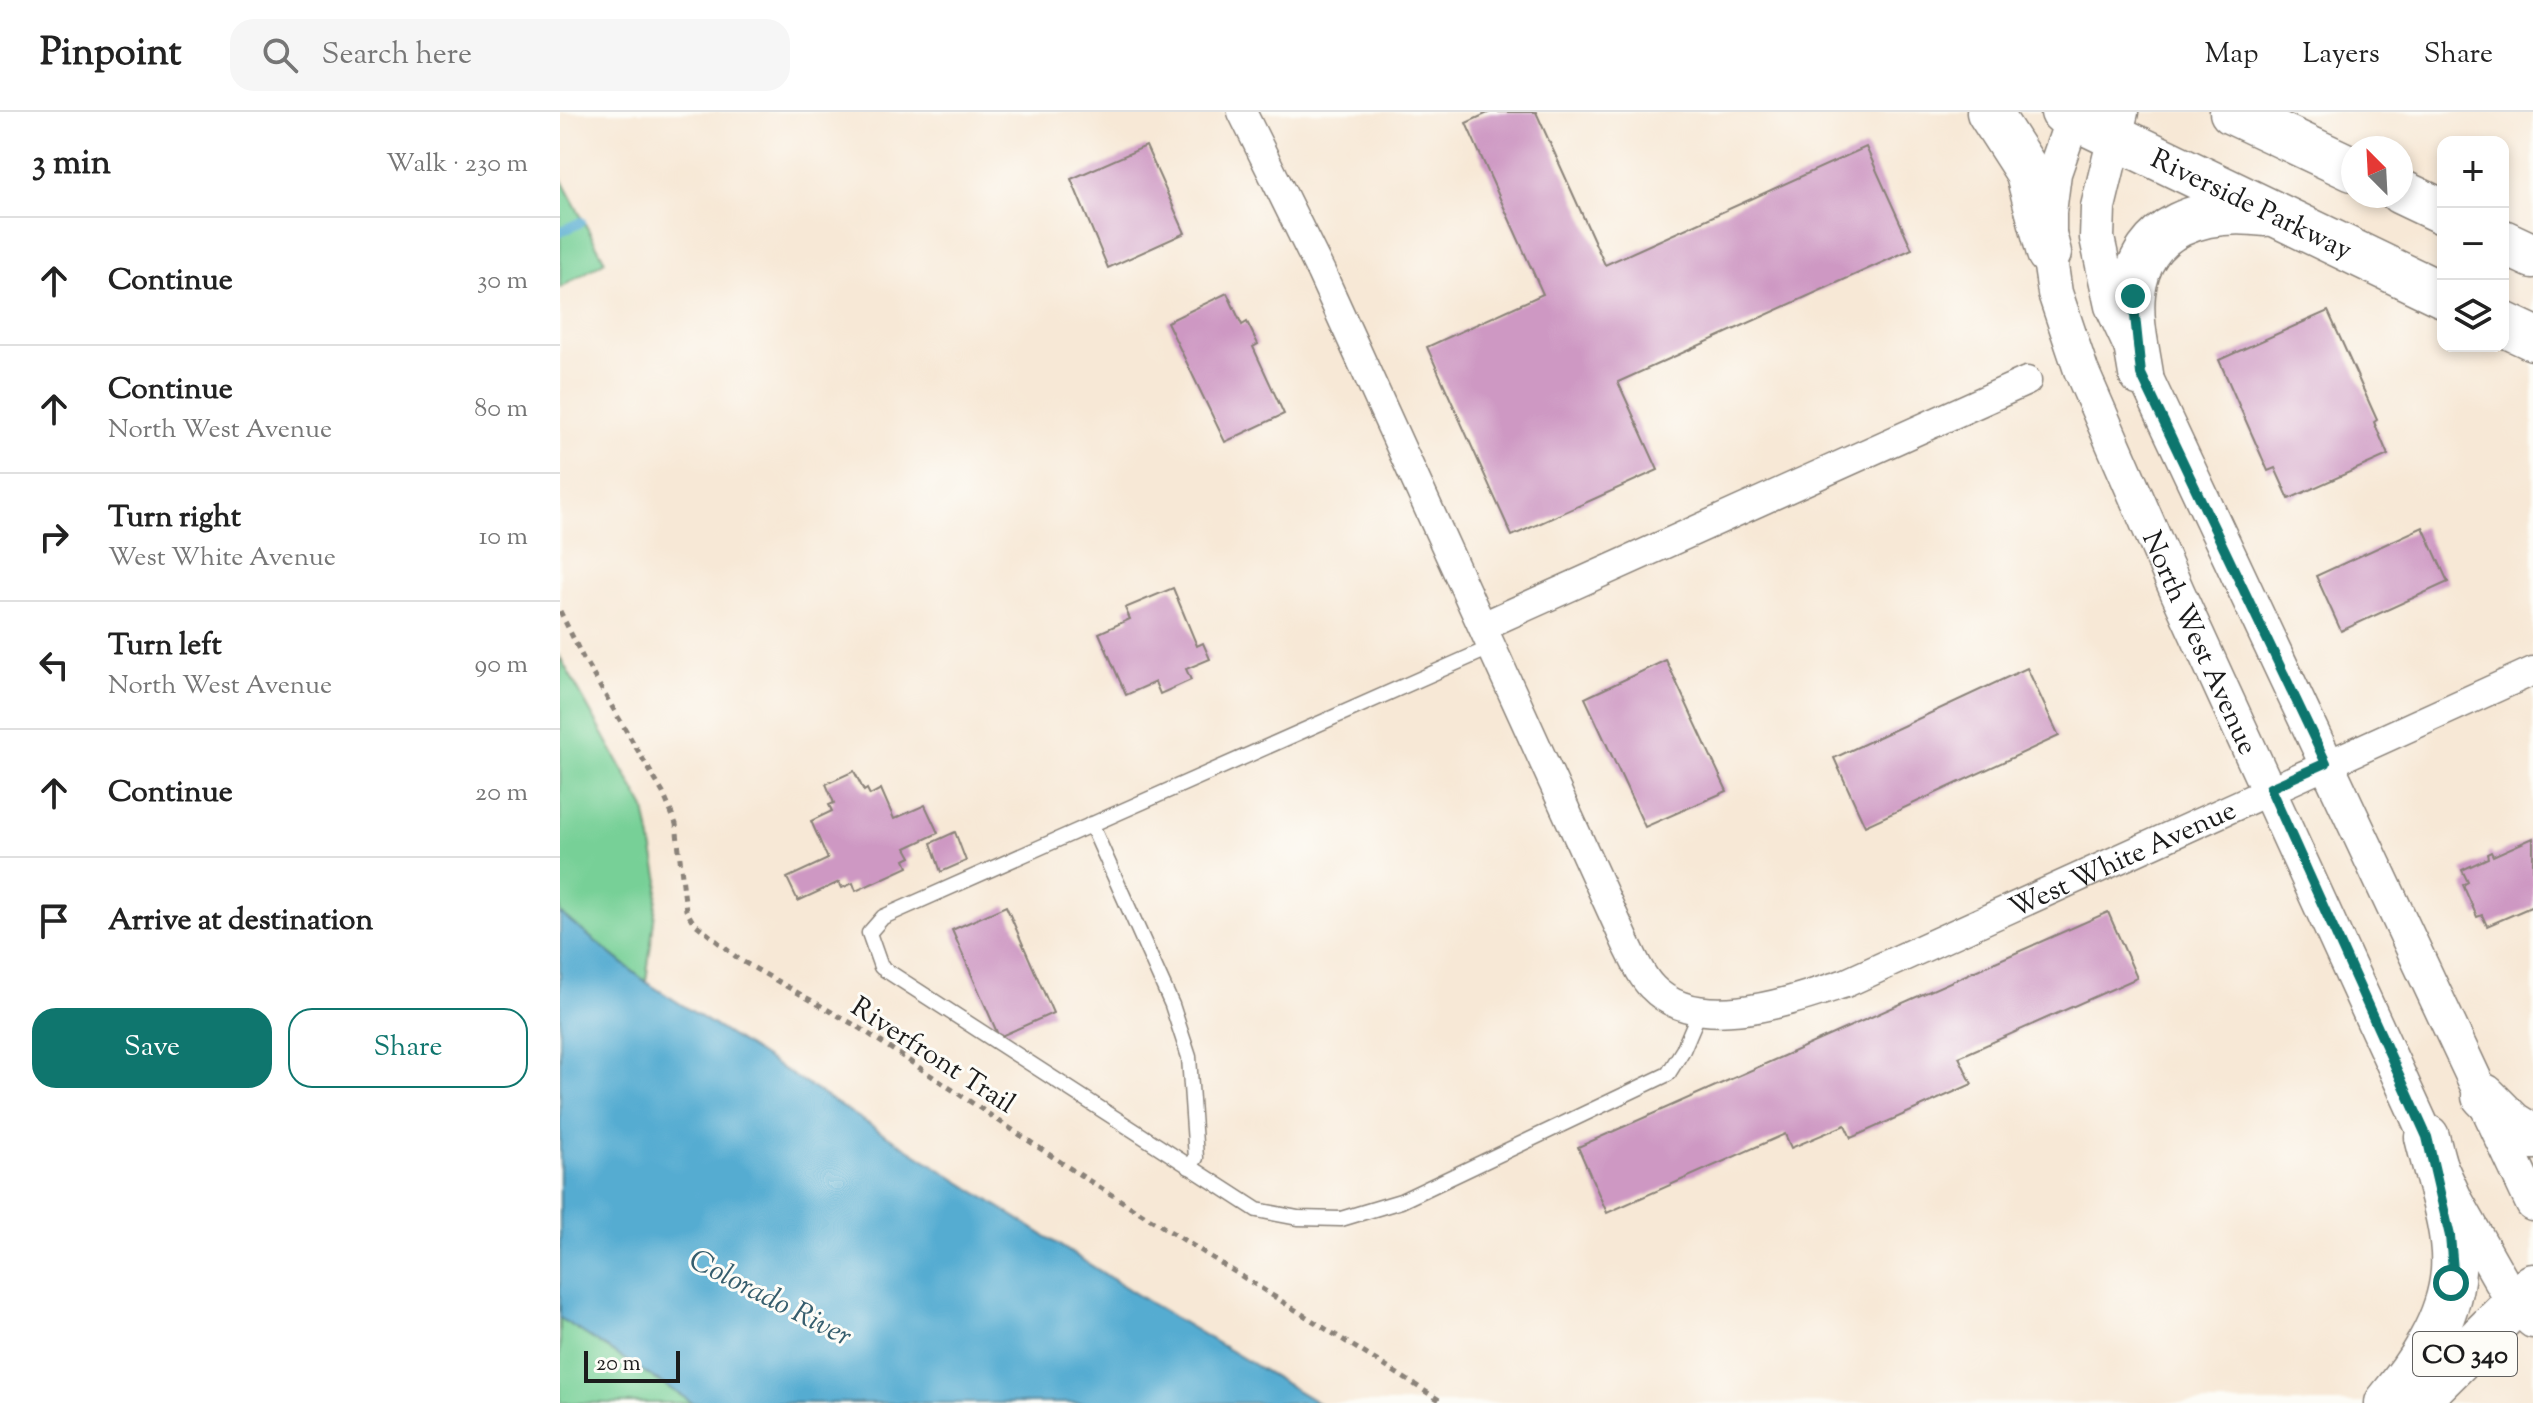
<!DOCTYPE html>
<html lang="en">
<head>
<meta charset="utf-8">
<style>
	:root { --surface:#fff; --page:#f6f6f6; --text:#222; --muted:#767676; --line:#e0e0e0; --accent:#0f766e }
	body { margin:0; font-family:"Sorts Mill Goudy",serif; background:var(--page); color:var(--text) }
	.controls { position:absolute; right:24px; top:24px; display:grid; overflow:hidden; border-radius:16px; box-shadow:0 4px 12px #0003 }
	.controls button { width:72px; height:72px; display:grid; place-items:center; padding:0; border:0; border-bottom:2px solid var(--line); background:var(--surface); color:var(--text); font:40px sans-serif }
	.compass { position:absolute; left:1781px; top:24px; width:72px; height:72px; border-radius:50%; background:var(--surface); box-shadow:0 4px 12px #0003; rotate:336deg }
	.scale { position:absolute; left:24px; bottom:20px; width:96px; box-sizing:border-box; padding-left:8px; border:4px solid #1c1c1c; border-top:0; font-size:22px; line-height:28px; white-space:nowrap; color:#1c1c1c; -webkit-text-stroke:6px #fdfcf7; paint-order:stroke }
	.stop { position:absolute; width:24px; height:24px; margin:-18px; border:6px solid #0f766e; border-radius:50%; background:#fff }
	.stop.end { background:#0f766e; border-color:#fff; box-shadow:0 2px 8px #0008 }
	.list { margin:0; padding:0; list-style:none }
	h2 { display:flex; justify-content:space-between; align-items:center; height:104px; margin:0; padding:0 32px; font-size:34px }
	h2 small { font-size:26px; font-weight:400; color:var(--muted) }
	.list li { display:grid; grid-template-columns:52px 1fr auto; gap:24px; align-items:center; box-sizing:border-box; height:128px; padding:0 32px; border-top:2px solid var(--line) }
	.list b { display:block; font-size:30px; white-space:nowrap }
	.list p { margin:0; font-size:26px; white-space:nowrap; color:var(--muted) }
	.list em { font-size:26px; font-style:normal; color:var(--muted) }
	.actions { display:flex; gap:16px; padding:24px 32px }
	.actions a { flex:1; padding:18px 0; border:2px solid var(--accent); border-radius:24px; text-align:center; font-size:28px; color:var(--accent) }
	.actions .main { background:var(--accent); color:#fff }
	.icon { flex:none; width:44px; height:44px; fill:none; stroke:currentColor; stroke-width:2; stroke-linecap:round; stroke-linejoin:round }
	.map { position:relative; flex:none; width:1973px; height:1291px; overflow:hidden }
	header { display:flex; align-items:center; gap:48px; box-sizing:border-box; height:112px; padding:0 40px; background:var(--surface); border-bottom:2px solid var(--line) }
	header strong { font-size:38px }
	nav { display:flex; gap:44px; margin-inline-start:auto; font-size:28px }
	.search { width:560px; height:72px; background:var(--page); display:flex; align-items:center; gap:20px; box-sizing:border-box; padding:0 28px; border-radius:24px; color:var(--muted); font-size:30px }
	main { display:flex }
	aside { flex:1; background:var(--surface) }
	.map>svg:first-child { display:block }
</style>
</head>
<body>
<header>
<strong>Pinpoint</strong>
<div class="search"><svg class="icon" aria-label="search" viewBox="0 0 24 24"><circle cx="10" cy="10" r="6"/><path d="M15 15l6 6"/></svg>Search here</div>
<nav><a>Map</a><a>Layers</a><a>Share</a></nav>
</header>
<main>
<aside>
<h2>3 min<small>Walk · 230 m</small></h2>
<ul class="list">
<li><svg class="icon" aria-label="ahead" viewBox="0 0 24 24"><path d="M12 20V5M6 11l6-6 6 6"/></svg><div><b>Continue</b></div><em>30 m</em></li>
<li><svg class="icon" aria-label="ahead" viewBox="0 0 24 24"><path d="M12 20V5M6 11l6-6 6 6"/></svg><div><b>Continue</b><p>North West Avenue</p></div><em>80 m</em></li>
<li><svg class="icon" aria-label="right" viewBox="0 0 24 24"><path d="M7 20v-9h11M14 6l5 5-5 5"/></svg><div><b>Turn right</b><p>West White Avenue</p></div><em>10 m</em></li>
<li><svg class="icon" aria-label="left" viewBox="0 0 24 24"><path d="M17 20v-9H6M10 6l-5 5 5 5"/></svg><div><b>Turn left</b><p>North West Avenue</p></div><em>90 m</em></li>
<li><svg class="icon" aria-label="ahead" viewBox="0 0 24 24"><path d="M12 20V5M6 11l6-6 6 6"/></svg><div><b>Continue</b></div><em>20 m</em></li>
<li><svg class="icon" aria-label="arrive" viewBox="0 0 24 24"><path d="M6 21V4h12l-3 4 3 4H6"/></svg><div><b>Arrive at destination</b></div></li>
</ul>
<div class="actions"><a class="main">Save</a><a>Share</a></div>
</aside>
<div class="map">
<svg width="1973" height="1291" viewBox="0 0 1973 1291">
	<rect width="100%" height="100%" fill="#fdfcf7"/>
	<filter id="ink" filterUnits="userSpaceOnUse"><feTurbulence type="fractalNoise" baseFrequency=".0125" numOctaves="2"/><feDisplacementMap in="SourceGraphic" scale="16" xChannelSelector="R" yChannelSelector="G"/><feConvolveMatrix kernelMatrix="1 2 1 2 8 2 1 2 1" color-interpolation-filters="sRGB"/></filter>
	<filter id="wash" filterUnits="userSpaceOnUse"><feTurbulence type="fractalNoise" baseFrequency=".006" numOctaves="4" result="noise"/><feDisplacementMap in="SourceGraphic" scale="32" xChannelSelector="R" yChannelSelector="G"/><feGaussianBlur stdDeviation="1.8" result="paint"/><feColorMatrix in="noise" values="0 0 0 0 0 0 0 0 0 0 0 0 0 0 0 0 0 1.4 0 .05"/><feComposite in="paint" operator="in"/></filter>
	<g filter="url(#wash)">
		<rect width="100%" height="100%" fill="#f7e8d6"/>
		<!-- green -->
		<g fill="#77d097" stroke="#4a765a" stroke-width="2">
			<path d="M0,65l45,84 -45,27z"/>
			<path d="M0,545l85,152 14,72 -13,101 -86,-69z"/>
			<path d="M0,1206l133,85h-133z"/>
		</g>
		<!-- water -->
		<path fill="#54acd1" stroke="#386476" stroke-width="2" d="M0,801l86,69 501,319 171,102h-625l-133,-85z"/>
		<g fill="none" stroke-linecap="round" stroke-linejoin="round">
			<!-- stream -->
			<path stroke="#54acd1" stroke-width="10" d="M0,120l21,-10"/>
		</g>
		<g id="blocks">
			<!-- building -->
			<g fill="#ce98c3">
				<path d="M930,0h46l69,153 261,-118 46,102 -294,133 40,88 -146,66 -85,-189 116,-53 -77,-171z"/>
				<path d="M586,34l39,87 -77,35 -37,-89z"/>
				<path d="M667,181l15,32 5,-3 11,22 -5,3 31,67 -59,28 -58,-120z"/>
				<path d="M1768,199l49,109 -3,2 14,33 -99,44 -14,-31 -7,3 -49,-111z"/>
				<path d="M1863,415l25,55 -107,49 -25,-55z"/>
				<path d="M613,476l24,58 6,-3 7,16 -24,10 5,11 -31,14 -5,-12 -29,13 -27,-62 31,-14 -5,-11z"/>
				<path d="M1106,548l61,131 -82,36 -60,-129z"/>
				<path d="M1467,556l32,68 -194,90 -31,-68z"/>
				<path d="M294,659l10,20 3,-2 3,6 11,-6 13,30 31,-14 13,28 -32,15 5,9 -6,3 3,7 -52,24 -3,-8 -11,5 -3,-6 -41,19 -11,-23 41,-19 -17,-38 21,-10 -3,-6 5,-2 -8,-19z"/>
				<path d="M395,720l11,29 -25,11 -10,-29z"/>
				<path d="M1973,726v68l-46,20 -5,-11 -5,2 -14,-32 5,-3 -6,-12 26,-12 -1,-4 4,-2 2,4z"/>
				<path d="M446,794l47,107 -54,24 -47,-107z"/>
				<path d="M1548,800l29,66 -178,79 13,27 -121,54 -6,-13 -54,23 -6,-14 -178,79 -29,-66z"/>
			</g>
		</g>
	</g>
	<g filter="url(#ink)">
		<use href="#blocks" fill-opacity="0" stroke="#8a8279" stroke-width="2"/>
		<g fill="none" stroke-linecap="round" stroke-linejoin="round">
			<!-- service casing -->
			<g stroke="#8a8279" stroke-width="17">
				<g id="service">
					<path d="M932,535l-609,270 -14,16 12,34 376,243 41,8 43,1 60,-18 267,-127 15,-24 17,-40"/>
					<path d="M531,712l81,181 17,52 7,101 -7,9"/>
				</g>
			</g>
			<!-- minor casing -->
			<g stroke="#8a8279" stroke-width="31">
				<g id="minor">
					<path id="s1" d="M682,0l79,160 306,673c7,14 14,31 25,42 46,49 141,13 194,-4l687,-312"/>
					<path d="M923,514l544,-245"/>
				</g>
			</g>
			<!-- tertiary casing -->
			<g stroke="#8a8279" stroke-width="37">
				<g id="tertiary">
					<path id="s2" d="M1515,0l-21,61 -5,39v41l6,40 26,77 96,221 279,610 59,104 18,16"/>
					<path d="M1561,0l-23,95 -1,31 15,68 421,898"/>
				</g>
			</g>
			<!-- primary casing -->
			<g stroke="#8a8279" stroke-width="47">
				<g id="primary">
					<path d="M1429,0l38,59 22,82"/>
					<path id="s3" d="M1503,0l380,183"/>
					<path d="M1672,0l121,57"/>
					<path d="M1841,80l42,20"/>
					<path d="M1943,130l30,14"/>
					<path d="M1943,212l30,14"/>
					<path d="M1581,262c-4,-26 -11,-54 -8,-81 8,-69 71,-87 132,-79"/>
					<path d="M1924,984l28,28 21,13"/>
					<path d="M1827,1291c31,-37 62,-82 66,-132 3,-43 -16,-92 -26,-134"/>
					<path d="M1855,1291l118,-117"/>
				</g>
			</g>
			<!-- path -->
			<path stroke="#8a8279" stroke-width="5" stroke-dasharray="6 6" stroke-linecap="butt" d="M0,499l22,45 81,137 13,31 10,86 7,12 47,38 120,68 217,145 367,230"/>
			<!-- service -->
			<use href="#service" stroke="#fff" stroke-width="14"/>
			<!-- minor -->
			<use href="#minor" stroke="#fff" stroke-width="28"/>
			<!-- tertiary -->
			<use href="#tertiary" stroke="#fff" stroke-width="34"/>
			<!-- primary -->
			<use href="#primary" stroke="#fff" stroke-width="44"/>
		</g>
	</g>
	<g fill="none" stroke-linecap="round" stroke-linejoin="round" filter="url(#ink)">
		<!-- route -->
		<path stroke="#0f766e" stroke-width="10" d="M1573,184l8,78 185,389 -56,25 157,349 23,99 3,34 -2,13"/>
	</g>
	<g text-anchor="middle" stroke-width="6" stroke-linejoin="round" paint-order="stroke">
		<!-- shield labels -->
		<rect fill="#fdfcf7" stroke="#605f5e" stroke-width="2" x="1853" y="1220" width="104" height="44" rx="6"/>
		<g font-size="26" font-weight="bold" fill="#1c1c1c">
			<text x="1905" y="1251">CO 340</text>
		</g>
		<!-- street labels -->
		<g font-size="28" fill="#1c1c1c" stroke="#fdfcf7">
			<text dy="10" stroke="none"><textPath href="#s3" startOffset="210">Riverside Parkway</textPath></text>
			<text dy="10" stroke="none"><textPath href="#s2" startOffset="564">North West Avenue</textPath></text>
			<text dy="10" stroke="none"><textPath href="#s1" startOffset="1474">West White Avenue</textPath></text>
			<text transform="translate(374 942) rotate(33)" y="10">Riverfront Trail</text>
		</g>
		<!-- water labels -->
		<g font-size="30" font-style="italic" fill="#355d6d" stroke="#fdfcf7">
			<text transform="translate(211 1185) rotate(27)" y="10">Colorado River</text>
		</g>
	</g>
</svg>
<div class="controls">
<button>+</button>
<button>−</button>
<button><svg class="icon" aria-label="layers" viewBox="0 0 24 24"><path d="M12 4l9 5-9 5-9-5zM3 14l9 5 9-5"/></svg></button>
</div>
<svg class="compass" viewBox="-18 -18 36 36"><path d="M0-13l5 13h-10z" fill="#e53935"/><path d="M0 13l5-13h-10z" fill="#767676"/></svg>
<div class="scale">20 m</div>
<div class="stop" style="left:1891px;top:1171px"></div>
<div class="stop end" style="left:1573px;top:184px"></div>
</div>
</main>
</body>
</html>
